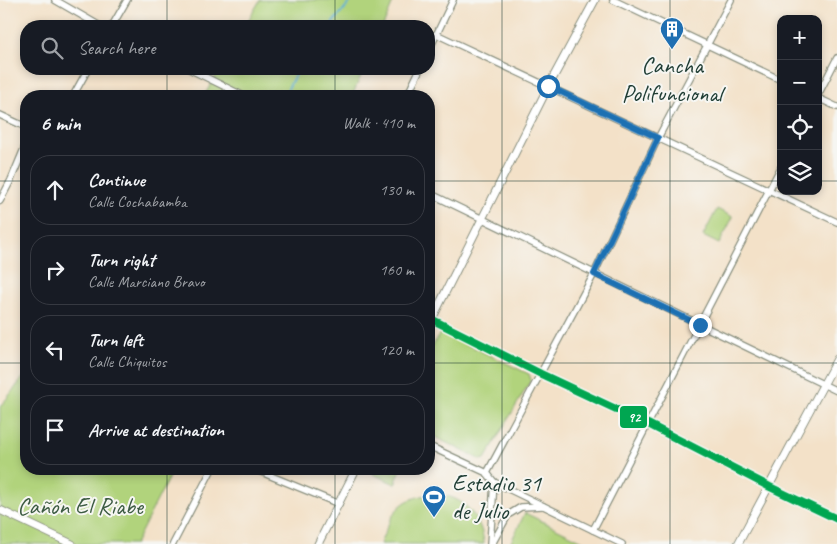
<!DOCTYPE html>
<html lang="en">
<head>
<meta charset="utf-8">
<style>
	:root { --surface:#171b24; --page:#20242c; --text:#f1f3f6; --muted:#9ea1a6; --line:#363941 }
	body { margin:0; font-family:Caveat,sans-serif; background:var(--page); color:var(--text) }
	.controls { position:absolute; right:15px; top:15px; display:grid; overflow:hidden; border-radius:10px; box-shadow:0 2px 8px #0003 }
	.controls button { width:45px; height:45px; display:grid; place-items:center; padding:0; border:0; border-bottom:1px solid var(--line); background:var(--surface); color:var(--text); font:25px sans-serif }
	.stop { position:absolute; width:15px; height:15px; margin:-11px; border:4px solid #1f6fb2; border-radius:50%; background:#fff }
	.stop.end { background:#1f6fb2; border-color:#fff; box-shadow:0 1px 5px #0008 }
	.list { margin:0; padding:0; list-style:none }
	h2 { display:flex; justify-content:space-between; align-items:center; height:65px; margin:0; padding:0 20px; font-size:21px }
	h2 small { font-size:16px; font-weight:400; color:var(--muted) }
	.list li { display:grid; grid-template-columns:32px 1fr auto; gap:15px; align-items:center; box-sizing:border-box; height:70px; margin:0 10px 10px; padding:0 10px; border:1px solid var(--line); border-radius:20px }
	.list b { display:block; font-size:19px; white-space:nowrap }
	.list p { margin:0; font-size:16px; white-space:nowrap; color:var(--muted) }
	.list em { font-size:16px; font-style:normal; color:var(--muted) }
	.icon { flex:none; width:28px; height:28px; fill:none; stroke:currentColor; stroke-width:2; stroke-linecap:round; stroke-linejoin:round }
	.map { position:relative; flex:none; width:837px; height:544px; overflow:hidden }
	.search { position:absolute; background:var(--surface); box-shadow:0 2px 8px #0003; left:20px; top:20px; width:415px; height:55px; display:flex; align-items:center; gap:12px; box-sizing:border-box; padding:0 18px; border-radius:20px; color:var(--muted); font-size:19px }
	.panel { position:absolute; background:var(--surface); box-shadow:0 2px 8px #0003; left:20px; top:90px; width:415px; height:385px; border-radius:20px }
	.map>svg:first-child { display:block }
</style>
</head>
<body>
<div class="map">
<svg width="837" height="544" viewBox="0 0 837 544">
	<rect width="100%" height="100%" fill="#f6f6f2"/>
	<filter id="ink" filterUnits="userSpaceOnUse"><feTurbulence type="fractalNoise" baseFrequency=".02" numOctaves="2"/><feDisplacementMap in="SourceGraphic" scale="10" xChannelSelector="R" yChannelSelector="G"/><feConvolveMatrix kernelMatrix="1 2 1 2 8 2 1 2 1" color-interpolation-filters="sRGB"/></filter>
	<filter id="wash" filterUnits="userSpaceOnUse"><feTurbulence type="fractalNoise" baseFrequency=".0096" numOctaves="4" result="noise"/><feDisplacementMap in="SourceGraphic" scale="20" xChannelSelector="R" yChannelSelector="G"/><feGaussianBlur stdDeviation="1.12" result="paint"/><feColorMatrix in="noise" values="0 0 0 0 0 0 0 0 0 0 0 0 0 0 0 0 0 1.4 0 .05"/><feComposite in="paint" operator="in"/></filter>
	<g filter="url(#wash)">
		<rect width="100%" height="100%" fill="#f3e1c8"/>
		<!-- green -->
		<g fill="#b1d37b" stroke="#688858">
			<path d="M260,0h134l-11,26h-138z"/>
			<path d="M220,69h144l-12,27h-148z"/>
			<path d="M717,209l16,8 -14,27 -16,-8z"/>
			<path d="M440,333h3l86,41 2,6 -46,79 -4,1 -52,-26v-81z"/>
			<path d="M26,374v95h147l-38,75h-135v-137z"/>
			<path d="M375,469h26l-6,15 -22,-10z"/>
			<path d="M434,494c6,1 11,1 16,3 20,6 33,28 34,47h-104c13,-32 17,-46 54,-50z"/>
			<path d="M525,513l64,31h-79z"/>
		</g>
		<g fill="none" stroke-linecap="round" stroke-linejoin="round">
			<!-- stream -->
			<g stroke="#5bb0d7" stroke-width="2">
				<path d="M330,26l22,-26"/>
				<path d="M284,96l14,-27"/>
			</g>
		</g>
	</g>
	<g filter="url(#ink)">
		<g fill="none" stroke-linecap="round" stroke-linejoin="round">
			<!-- minor casing -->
			<g stroke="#898f7e" stroke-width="8">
				<g id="minor">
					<path d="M55,0l45,26"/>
					<path d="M613,0l168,80"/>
					<path d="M112,26l15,-26"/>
					<path d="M436,34l401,188"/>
					<path d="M429,50l24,-50"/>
					<path d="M189,69l55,27"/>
					<path d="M818,95l19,-37"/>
					<path d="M73,96l15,-27"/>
					<path d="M407,96l13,-27"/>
					<path d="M818,98l19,9"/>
					<path d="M0,115l26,12"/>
					<path d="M429,193l408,198"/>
					<path d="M0,201l11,-21 15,-36"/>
					<path d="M429,446l58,27 7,9 128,62"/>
					<path d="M254,469l85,35"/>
					<path d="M487,473l107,-199 64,-136 73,-138"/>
					<path d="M593,530l188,-363"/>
					<path d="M173,544l39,-75"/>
					<path d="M490,544l4,-62"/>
					<path d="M492,544l16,-29 13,-8 22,-1"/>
				</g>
			</g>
			<!-- tertiary casing -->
			<g stroke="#898f7e" stroke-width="9">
				<g id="tertiary">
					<path d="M432,319l109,55 107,50 122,63 67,32"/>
					<path d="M429,325l119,-238 47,-87"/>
					<path d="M0,510l72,34"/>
					<path d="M318,544l38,-75"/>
					<path d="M738,544l99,-185"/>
				</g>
			</g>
			<!-- minor -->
			<use href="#minor" stroke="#fff" stroke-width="5.5"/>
			<!-- tertiary -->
			<use href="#tertiary" stroke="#fff" stroke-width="7"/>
			<!-- bus-1 casing -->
			<g stroke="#f6f6f2" stroke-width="11">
				<path id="bus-1" d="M429,318l112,56 107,50 122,63 67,32"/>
			</g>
			<!-- bus-1 -->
			<use href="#bus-1" stroke="#00a651" stroke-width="8"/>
		</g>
	</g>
	<g fill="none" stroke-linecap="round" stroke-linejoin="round" filter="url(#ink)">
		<!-- route -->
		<path stroke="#1f6fb2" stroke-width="6" d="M548,86l110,52 -64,136 106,51"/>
	</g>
	<!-- grid -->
	<path fill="none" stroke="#1f3d34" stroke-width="1" stroke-opacity="0.55" d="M167,0v26M335,0v26M502,0v544M670,0v544M167,69v27M335,69v27M0,181h26M429,181h352M818,181h19M0,363h26M429,363h408M167,469v75M335,469v75"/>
	<!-- icons -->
	<defs>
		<g id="building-pin" transform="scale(1.25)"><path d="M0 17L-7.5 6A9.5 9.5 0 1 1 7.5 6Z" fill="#1f6fb2" stroke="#f6f6f2"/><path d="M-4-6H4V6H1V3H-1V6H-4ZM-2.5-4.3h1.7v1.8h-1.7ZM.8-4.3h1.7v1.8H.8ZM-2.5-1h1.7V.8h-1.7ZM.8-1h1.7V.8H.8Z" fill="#fff"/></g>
		<g id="stadium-pin" transform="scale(1.25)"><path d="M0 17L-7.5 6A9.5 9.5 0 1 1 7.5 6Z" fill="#1f6fb2" stroke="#f6f6f2"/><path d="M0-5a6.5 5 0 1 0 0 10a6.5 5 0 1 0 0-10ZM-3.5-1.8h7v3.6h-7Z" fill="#fff"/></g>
	</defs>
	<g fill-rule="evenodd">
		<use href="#building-pin" x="672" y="29"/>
		<use href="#stadium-pin" x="434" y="497"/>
	</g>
	<g text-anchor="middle" stroke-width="4" stroke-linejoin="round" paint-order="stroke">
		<!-- poi labels -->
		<g font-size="24" fill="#1f3d34" stroke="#f6f6f2">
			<text x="672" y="73">Cancha<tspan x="672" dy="28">Polifuncional</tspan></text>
			<text x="452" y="491" text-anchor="start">Estadio 31<tspan x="452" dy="28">de Julio</tspan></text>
		</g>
		<!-- park labels -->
		<g font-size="24" fill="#3c5b42" stroke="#f6f6f2">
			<text x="80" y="514">Cañón El Riabe</text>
		</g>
	</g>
	<rect stroke="#f6f6f2" stroke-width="2" x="619" y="405" width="29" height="24" rx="5" fill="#00a651"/>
	<g font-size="14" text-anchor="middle" font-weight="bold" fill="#fff">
		<text x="634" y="422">92</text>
	</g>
</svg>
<div class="controls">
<button>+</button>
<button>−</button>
<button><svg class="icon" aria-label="locate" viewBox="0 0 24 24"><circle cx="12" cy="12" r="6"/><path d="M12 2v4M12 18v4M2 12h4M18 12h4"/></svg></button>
<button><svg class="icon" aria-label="layers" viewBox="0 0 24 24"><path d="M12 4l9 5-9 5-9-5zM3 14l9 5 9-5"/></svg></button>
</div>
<div class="stop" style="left:548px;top:86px"></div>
<div class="stop end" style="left:700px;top:325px"></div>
<div class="search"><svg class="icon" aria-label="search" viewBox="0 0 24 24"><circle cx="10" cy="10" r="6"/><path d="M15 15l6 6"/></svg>Search here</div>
<section class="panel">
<h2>6 min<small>Walk · 410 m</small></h2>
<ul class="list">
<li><svg class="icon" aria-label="ahead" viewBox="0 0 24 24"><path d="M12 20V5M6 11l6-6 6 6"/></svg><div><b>Continue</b><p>Calle Cochabamba</p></div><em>130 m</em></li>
<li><svg class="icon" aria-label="right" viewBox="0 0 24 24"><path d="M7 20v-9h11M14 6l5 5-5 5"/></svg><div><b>Turn right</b><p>Calle Marciano Bravo</p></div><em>160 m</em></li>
<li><svg class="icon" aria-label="left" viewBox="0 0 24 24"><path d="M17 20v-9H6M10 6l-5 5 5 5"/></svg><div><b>Turn left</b><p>Calle Chiquitos</p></div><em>120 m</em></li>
<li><svg class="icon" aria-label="arrive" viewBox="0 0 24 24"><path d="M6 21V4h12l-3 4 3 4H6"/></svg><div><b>Arrive at destination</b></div></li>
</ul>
</section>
</div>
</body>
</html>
